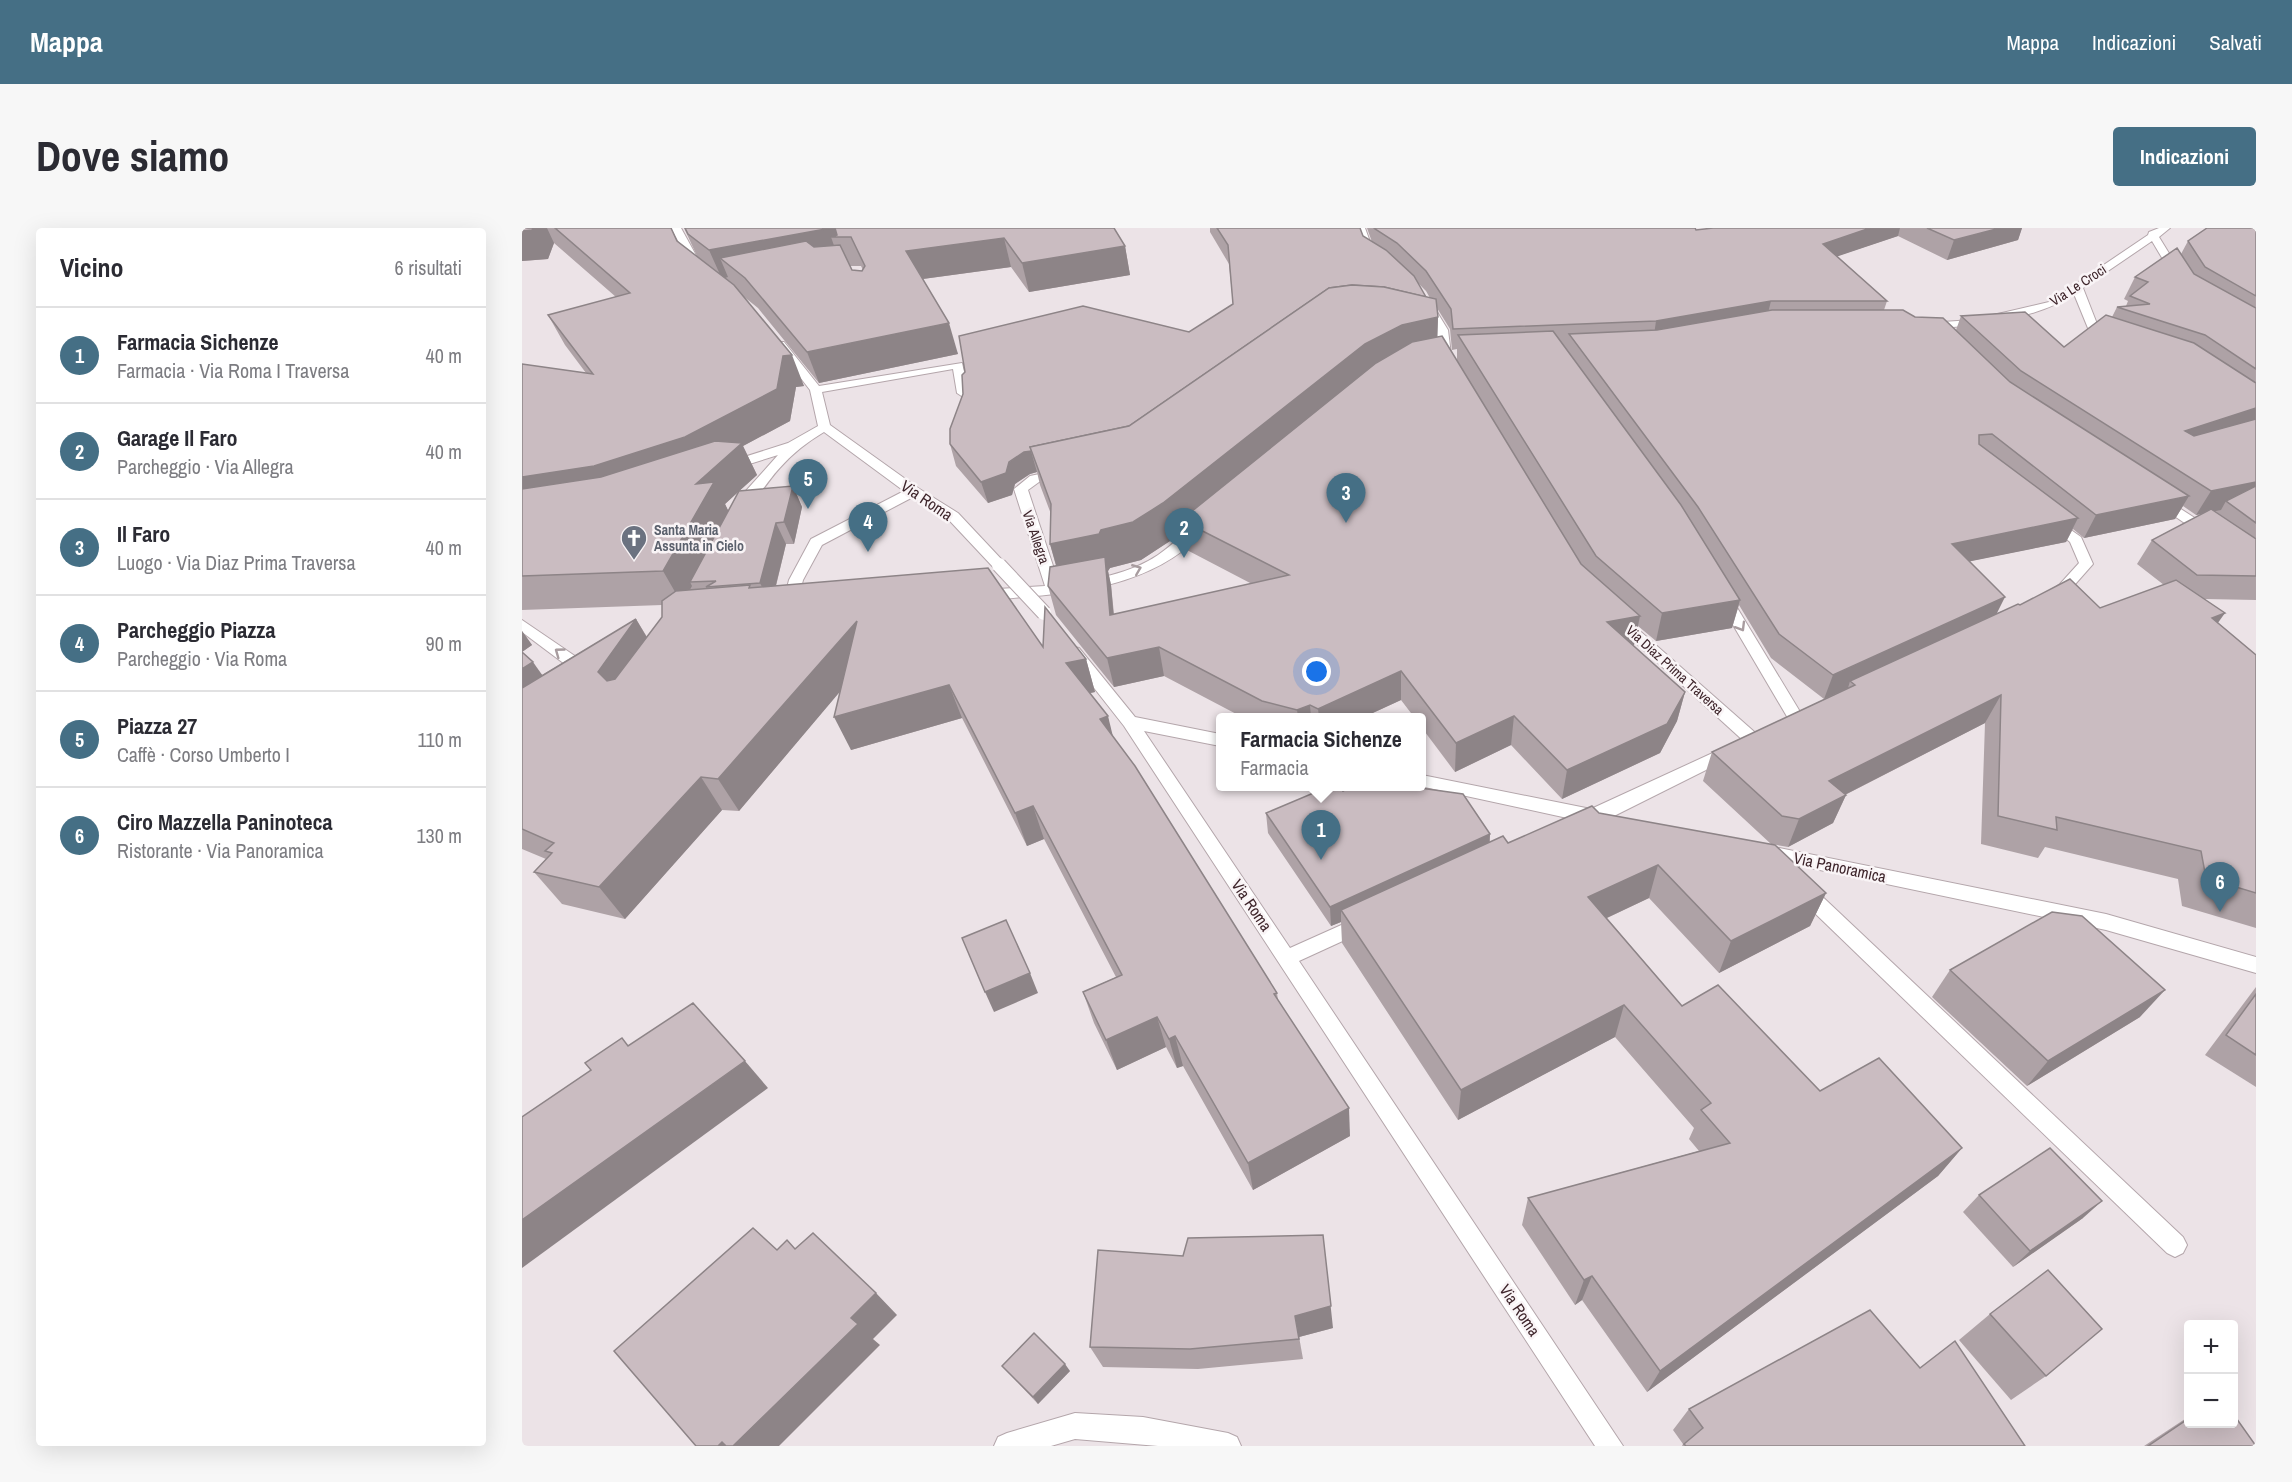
<!DOCTYPE html>
<html lang="it">
<head>
<meta charset="utf-8">
<style>
	:root { --surface:#fff; --page:#f7f7f7; --text:#2b2b33; --muted:#7c7c81; --line:#e1e1e2; --accent:#456f85 }
	body { margin:0; font-family:"Archivo Narrow",sans-serif; background:var(--page); color:var(--text) }
	.controls { position:absolute; right:18px; bottom:18px; display:grid; overflow:hidden; border-radius:6px; box-shadow:0 6px 24px #0002 }
	.controls button { width:54px; height:54px; display:grid; place-items:center; padding:0; border:0; border-bottom:2px solid var(--line); background:var(--surface); color:var(--text); font:30px sans-serif }
	.you { position:absolute; left:795px; top:444px; width:21px; height:21px; margin:-15px; border:4px solid #fff; border-radius:50%; background:#1a73e8; box-shadow:0 0 0 9px #1a73e833 }
	.badge { display:grid; place-items:center; width:39px; height:39px; border-radius:50%; background:var(--accent); color:#fff; font-size:20px; font-weight:700 }
	.pin { position:absolute; translate:-50% -50px; filter:drop-shadow(0 2px 3px #0008) }
	.pin::after { content:''; position:absolute; top:32px; width:21px; height:18px; background:inherit; clip-path:polygon(0 0,100% 0,50% 100%) }
	.popup { position:absolute; left:694px; top:485px; width:210px; height:78px; box-sizing:border-box; display:grid; place-content:center; border-radius:6px; background:var(--surface); filter:drop-shadow(0 2px 4px #0005); font-size:20px; white-space:nowrap; color:var(--muted) }
	.popup b { font-size:22px; color:var(--text) }
	.popup::after { content:''; position:absolute; left:50%; top:100%; margin-left:-12px; border:12px solid transparent; border-top-color:var(--surface) }
	.list { margin:0; padding:0; list-style:none }
	h2 { display:flex; justify-content:space-between; align-items:center; height:78px; margin:0; padding:0 24px; font-size:26px }
	h2 small { font-size:20px; font-weight:400; color:var(--muted) }
	.list li { display:grid; grid-template-columns:39px 1fr auto; gap:18px; align-items:center; box-sizing:border-box; height:96px; padding:0 24px; border-top:2px solid var(--line) }
	.list b { display:block; font-size:22px; white-space:nowrap }
	.list p { margin:0; font-size:20px; white-space:nowrap; color:var(--muted) }
	.list em { font-size:20px; font-style:normal; color:var(--muted) }
	.map { position:relative; flex:none; width:1734px; height:1218px; overflow:hidden; border-radius:6px }
	header { display:flex; align-items:center; gap:36px; box-sizing:border-box; height:84px; padding:0 30px; background:var(--accent); color:#fff }
	header strong { font-size:28px }
	nav { display:flex; gap:33px; margin-inline-start:auto; font-size:21px }
	.intro { display:flex; align-items:center; justify-content:space-between; box-sizing:border-box; height:144px; padding:0 36px }
	h1 { margin:0; font-size:42px }
	.button { padding:15px 27px; border-radius:6px; background:var(--accent); color:#fff; font-size:21px; font-weight:700 }
	main { display:flex; gap:36px; padding:0 36px }
	aside { flex:1; background:var(--surface); border-radius:6px; box-shadow:0 6px 24px #0002 }
	.map>svg:first-child { display:block }
</style>
</head>
<body>
<header>
<strong>Mappa</strong>
<nav><a>Mappa</a><a>Indicazioni</a><a>Salvati</a></nav>
</header>
<div class="intro"><h1>Dove siamo</h1><a class="button">Indicazioni</a></div>
<main>
<aside>
<h2>Vicino<small>6 risultati</small></h2>
<ul class="list">
<li><span class="badge">1</span><div><b>Farmacia Sichenze</b><p>Farmacia · Via Roma I Traversa</p></div><em>40 m</em></li>
<li><span class="badge">2</span><div><b>Garage Il Faro</b><p>Parcheggio · Via Allegra</p></div><em>40 m</em></li>
<li><span class="badge">3</span><div><b>Il Faro</b><p>Luogo · Via Diaz Prima Traversa</p></div><em>40 m</em></li>
<li><span class="badge">4</span><div><b>Parcheggio Piazza</b><p>Parcheggio · Via Roma</p></div><em>90 m</em></li>
<li><span class="badge">5</span><div><b>Piazza 27</b><p>Caffè · Corso Umberto I</p></div><em>110 m</em></li>
<li><span class="badge">6</span><div><b>Ciro Mazzella Paninoteca</b><p>Ristorante · Via Panoramica</p></div><em>130 m</em></li>
</ul>
</aside>
<div class="map">
<svg width="1734" height="1218" viewBox="0 0 1734 1218">
	<rect width="100%" height="100%" fill="#ece3e7"/>
	<g fill="none" stroke-linecap="round" stroke-linejoin="round">
		<!-- minor casing -->
		<g stroke="#b4a6ab" stroke-width="2">
			<g id="minor">
				<path d="M149,0h10l22,40 -1,2h-8z"/>
				<path d="M833,0h10l8,22 6,5 -1,2 -13,-3z"/>
				<path d="M1637,0h11l-11,9 24,39 -1,2h-8l-22,-37 -69,47 16,41 16,5v4l-25,-5 -16,-39c-38,26 -100,32 -146,35l-5,-3 5,-3 44,-3 77,-18 99,-67 1,-3z"/>
				<path d="M899,71h8l19,31 4,33 -10,-2 -6,-31 -16,-29z"/>
				<path d="M254,114h8l35,44 143,-23 7,30 -6,4 -6,-4 -4,-24 -131,23 8,33 88,63 40,25 46,49v6h-10l-46,-49 -35,-22 -91,48 -19,35 -7,28 -2,3h-10l-2,-3 7,-28 22,-41 93,-48 -80,-59c-37,22 -55,46 -77,82h-10l-2,-3 9,-18 34,-38 -51,16 -6,-4 1,-3 66,-21 30,-17 -8,-36 -34,-44z"/>
				<path d="M541,241l7,4 -2,3 -29,6 -11,8 31,94c34,-4 71,-10 99,-29 15,-10 27,-23 40,-34h10l2,3c-45,57 -120,68 -187,73 -15,1 -32,5 -46,1l-2,-3 2,-3 5,-2 63,-4 -31,-97 16,-13z"/>
				<path d="M1637,267l56,36v6h-10l-51,-35 -2,-3z"/>
				<path d="M1529,288l30,21 12,27 -23,26 -18,10 -5,-2 -2,-3 15,-11 19,-21 -9,-21 -26,-22z"/>
				<path d="M1201,363l7,5 75,124 -2,4 -6,2 -8,-6 -73,-124z"/>
				<path d="M1097,387l5,2 135,119 2,4 -2,4h-12l-133,-121 -3,-3z"/>
				<path d="M0,392l72,49 2,4 -2,4h-12l-60,-45z"/>
				<path d="M552,419l5,1 56,69 85,17v12l-76,-15 146,217 67,-30 7,-3 7,3 3,5 -3,5 -72,33 324,485h-28l-471,-720 -55,-70 -3,-4z"/>
				<path d="M1208,517l6,2 2,4 -2,4 -134,67 -23,8 -6,-2 -3,-5 2,-4 -152,-33 2,-11 169,34z"/>
				<path d="M1242,617l342,69 150,43v16l-150,-43 -348,-73 -3,-5 3,-5z"/>
				<path d="M1281,655l7,2 373,352 4,8 -4,8 -8,4 -8,-4 -371,-358 -2,-5 2,-5z"/>
				<path d="M553,1185l68,4 85,16 9,4 4,9h-83l-83,-7 -24,7h-57l4,-9 9,-4z"/>
			</g>
		</g>
		<!-- minor -->
		<use href="#minor" fill="#fff" fill-rule="evenodd"/>
		<!-- minor-bridge casing -->
		<g stroke="#b4a6ab" stroke-width="16" stroke-linecap="butt">
			<path id="minor-bridge" d="M477,337l45,48"/>
		</g>
		<!-- minor-bridge -->
		<use href="#minor-bridge" stroke="#fff" stroke-width="14"/>
	</g>
	<!-- wall -->
	<g fill="#aea2a6" fill-rule="evenodd">
		<path d="M0,0h149l6,13 21,17 -14,-30h430l11,18 5,29 -101,17 -18,-25 -88,12 35,75 -139,29 -61,-75 -15,-12 61,90 -8,1 -6,34 -47,25 14,29 -18,16 54,-5 9,21 -8,37h-8l-10,42 267,61 43,12 9,33 -5,1 23,44 164,256 1,7 72,136 -97,54 -70,-124 -6,2 -11,-21 -49,23 -23,-47 -11,-31 33,-15 -72,-138 -17,7 -65,-128 -111,32 -11,-59 -101,120 -17,-1 -97,109 -63,-15 -28,-32 12,-13 -24,-10v-218l10,14 -10,7 20,23 94,-56 11,18 15,-20v-12l-140,5v-246l64,9 -21,-28 -17,-30 68,-18 -62,-54 -6,16 -26,2zM328,38h11l2,4 -1,1 -10,-1zM217,263l-11,20 -3,-7z"/>
		<path d="M688,0h150l3,8 9,6 -5,-14h328l1,2 17,-2h309l-4,12 -71,20 -49,-24 -61,20 50,45 -3,9 31,7 41,13 5,-14 103,31 48,-30 5,-10 9,-1 2,-5 -4,-2 11,-22 46,-23 7,-13 68,-13v372l-51,-1 13,24 38,32v273l-74,-22 -4,-27 -133,-32 -7,11 -57,-14 4,-121 -140,72h1l-13,28 -45,24 -17,-3 -68,-63 9,-29 136,-64 -24,11 -53,-41 -32,-53 -7,23 -76,13 -18,-15 -4,19h-1l52,47 -8,29 -17,32 -98,46 -51,-54 -56,27 -33,-44v-11h-8l-13,-17 -37,17h-122l-78,-41 -50,11 -58,-72 -8,-29 8,-20 -6,-22 1,-30 -11,-29 -3,-13 -7,2 -15,10 -3,11 -24,8 -32,-37 -6,-22 239,-112 44,-28 -4,-40 -19,-32zM896,55l8,8 4,7 -4,-1zM915,80l13,21 2,21 5,-1v12l-20,-24 1,-20zM1661,278l13,9 6,-1 -50,26 -15,24 27,21 -64,23 -80,-3 -23,8 -27,-52 96,-19 7,-13 11,9 91,-19zM660,303l3,18 67,35 -138,30 -3,-29 -3,-14 2,-3 31,-8 29,-19z"/>
		<path d="M821,563l147,43v8l18,1 91,-30 227,80 -16,33 -91,47 -70,-75 -42,20 75,88 138,85 142,57 -24,28 -291,216 -65,-92 -7,5 -53,-80 6,-27 171,-47 -10,-12 5,-11 -79,-91 -157,83 -116,-177 -1,-21 -10,4 -63,-93 -2,-20z"/>
		<path d="M1428,742l190,47 -113,69 -95,-89z"/>
		<path d="M1734,759v100l-51,-32z"/>
		<path d="M1457,967l104,23 -70,49 -50,-55z"/>
		<path d="M1468,1086l56,62 -35,24 -52,-60z"/>
		<path d="M811,1100l-34,9 4,22 -105,10 -95,-2 -13,-20z"/>
		<path d="M480,1138l68,5 -32,33z"/>
		<path d="M1398,1140l105,78h-343l1,-2 -10,-14 16,-21z"/>
		<path d="M1666,1189v7l68,22h-112z"/>
	</g>
	<!-- shaded-wall -->
	<g fill="#8d8487">
		<path d="M11,0h14l7,15 -6,16 -26,2v-30z"/>
		<path d="M309,0h4l3,9h-7l7,20 -118,1 8,19 -6,2 -13,-29z"/>
		<path d="M1348,0h30l-2,8 -80,27 5,-19z"/>
		<path d="M1478,0h22l-4,12 -71,20 7,-20z"/>
		<path d="M482,10l7,29 -96,13 -9,-29z"/>
		<path d="M603,18l5,29 -101,17 -7,-29z"/>
		<path d="M1249,73l-5,20 -113,21 3,-21z"/>
		<path d="M916,89l-1,35 -256,168 1,11 -12,10 -29,19 -31,8 -2,3 3,14 5,59 -55,-62 -11,-38 51,-14 264,-186 37,-19z"/>
		<path d="M427,95l9,31 -139,29 -12,-31z"/>
		<path d="M270,127l12,31 -8,1 -6,34 -47,25 14,29 -32,29 5,10 -40,68 2,4 -10,18 -19,-33 -141,-59v-35l261,-121z"/>
		<path d="M1734,180v18l-84,29 13,-24z"/>
		<path d="M509,223l6,21 -7,2 -15,10 -3,11 -24,8 -7,-21 43,-30z"/>
		<path d="M1734,254v11l-30,8 -5,9 -25,5 15,-24z"/>
		<path d="M271,258l9,21 -8,37 -10,-22z"/>
		<path d="M1667,268l-14,23 -91,19 12,-23z"/>
		<path d="M1556,290l-12,24 -124,25 10,-23z"/>
		<path d="M254,295l10,21 -15,61 -11,-22z"/>
		<path d="M1483,369l-12,24 -143,60 -2,7 -24,11 9,-24z"/>
		<path d="M1218,372l-8,28 -76,13 6,-28z"/>
		<path d="M1703,385l-20,28 7,-23z"/>
		<path d="M1118,388l-6,29 -32,6 5,-29z"/>
		<path d="M114,391l20,34 -35,52 -23,-33z"/>
		<path d="M335,393l14,34 -132,156 -21,-32z"/>
		<path d="M0,403l10,14 -10,7z"/>
		<path d="M637,419l5,29 -50,11 -7,-29z"/>
		<path d="M564,431l9,33 -19,4 -10,-33z"/>
		<path d="M11,434l24,34 -35,21v-48z"/>
		<path d="M879,443v29l-37,17h-45l-1,-8z"/>
		<path d="M427,457l13,33 -111,32 -17,-33z"/>
		<path d="M1163,464l-8,29 -17,32 -98,46 5,-29z"/>
		<path d="M1479,467l-16,28 -168,86 12,-28z"/>
		<path d="M788,477l1,12h-13l-1,-7z"/>
		<path d="M586,488l8,33 -16,-30z"/>
		<path d="M992,488l-3,29 -56,27 1,-29z"/>
		<path d="M179,549l21,33 -97,109 -26,-32z"/>
		<path d="M1324,567l-13,28 -45,24 11,-28z"/>
		<path d="M511,578l11,33 -17,7 -12,-33z"/>
		<path d="M968,606l-2,20 -147,56v12l-10,4 -1,-19z"/>
		<path d="M1136,637l-9,33 -68,32 7,-33z"/>
		<path d="M1304,665l-16,33 -91,47 12,-32z"/>
		<path d="M508,745l8,20 -44,19 -9,-20z"/>
		<path d="M1643,762l-25,27 -113,69 21,-25z"/>
		<path d="M1102,777l-9,32 -157,83 3,-30z"/>
		<path d="M635,789l9,30 -49,23 -11,-30z"/>
		<path d="M653,808l8,30 -6,2 -8,-29z"/>
		<path d="M223,833l23,27 -246,180v-48z"/>
		<path d="M827,880l1,28 -97,54 -5,-27z"/>
		<path d="M1440,920l-24,28 -291,216 13,-21z"/>
		<path d="M1580,973l-19,17 -70,49 17,-16z"/>
		<path d="M801,1007l10,93 -34,9 4,22 -8,-43z"/>
		<path d="M1070,1048l-10,24 -7,5 9,-25z"/>
		<path d="M354,1065l21,22 -24,24 7,6 -101,101h-46l118,-128z"/>
		<path d="M543,1136l5,7 -32,33 -5,-7z"/>
		<path d="M200,1214l8,4h-12z"/>
	</g>
	<!-- building -->
	<g fill="#cabcc1" stroke="#8d8487" stroke-width="1.5">
		<path d="M0,0h11l-1,2 -10,1z"/>
		<path d="M33,0h116l6,13 57,44 58,70 -9,1 -6,33 -92,48 -91,29 -72,11v-113l71,10 -45,-59 82,-22z"/>
		<path d="M163,0h146l-122,22 -21,-16z"/>
		<path d="M313,0h279l11,18 -103,17 -18,-25 -98,13 43,72 -142,29 -62,-74 -25,-20 86,-17 8,6 26,-2 12,25 10,1 3,-5 -14,-29h-20l6,-2z"/>
		<path d="M695,0h143l3,8 23,14 28,26 12,21 -42,-10 -32,-2 -23,3 -200,138 -99,21 2,4 -8,1 -15,10 -3,11 -25,9 -31,-38v-15l13,-35 -1,-19 3,-3 -6,-36 124,-30 106,26 44,-28 -5,-59z"/>
		<path d="M852,0h321l1,2 17,-2h157l-47,16 64,57h-116l-115,20 -203,8 -2,-20 -25,-38 -29,-28 -22,-14z"/>
		<path d="M1405,0h73l-46,12z"/>
		<path d="M1685,0h49v68l-51,-29 -17,-26z"/>
		<path d="M1655,20l17,26 62,34v61l-51,-34 -88,-28 33,-3 -20,-8 18,-14 -13,-5z"/>
		<path d="M830,57l32,2 52,12 2,18 -36,8 -37,19 -202,159 -30,19 -32,8 -2,4 -49,10 1,-40 -21,-57 99,-21 200,-138z"/>
		<path d="M1250,82h131l12,7 28,1 67,64 179,114 -93,19 -104,-81 -13,1v9l99,74 -126,26 53,53 -172,78 -54,-41 -81,-127 -129,-173 88,-4z"/>
		<path d="M1503,84l39,35 42,-32 88,28 62,40v25l-71,23 9,5 62,-17v63l-45,9 -190,-120 -60,-55z"/>
		<path d="M1031,103l128,174 59,95 -78,13 -66,-57 -138,-221z"/>
		<path d="M920,108l139,228 59,52 -33,6 78,70 -18,32 -100,46 -53,-54 -58,27 -55,-72 -83,38 -8,-4 -13,5 -35,-9 -103,-54 -52,11 -59,-72 2,-19 55,-10 5,58 179,-40 -108,-55 195,-157 36,-21z"/>
		<path d="M193,213l27,2 -46,41 18,-2 -51,89 -141,5v-87l79,-12z"/>
		<path d="M271,258l-9,36 -8,1 -16,60 -54,4 10,-6 -26,1 49,-91z"/>
		<path d="M1734,258v37l-30,-22z"/>
		<path d="M1689,281l45,30v37l-59,-1 -45,-35z"/>
		<path d="M466,340l55,79 2,-40 41,52 -20,4 42,53 -8,3 35,47 142,227 -3,1 75,114 -101,55 -73,-127 -6,3 -12,-22 -51,23 -23,-48 39,-17 -89,-169 -18,7 -66,-128 -115,32 23,-96 -139,158 -17,-2 -102,110 -65,-15 18,-19 -7,-2 9,-8 -32,-14v-141l114,-69 -38,53 9,9 8,-2 47,-62v-16l14,-10 74,-6 -1,3z"/>
		<path d="M1548,351l30,29 76,-28 49,33 -13,5 44,37v238l-50,-15 -5,-27 -145,-34 1,13 -59,-14 3,-121 -172,86 17,14 -47,24 -17,-3 -70,-64 143,-67 -5,-4 168,-77 2,1z"/>
		<path d="M0,424l11,10 -11,7z"/>
		<path d="M808,558h9l4,5 9,-5h54l57,8 27,40 -160,73 -64,-94z"/>
		<path d="M1070,578l7,7 176,32 51,48 -95,48 -73,-76 -70,32 94,109 36,-21 102,106 59,-33 83,90 -302,223 -68,-95 -8,4 -56,-82 202,-55 -29,-33 10,-7 -87,-98 -163,85 -120,-180 162,-74 5,7z"/>
		<path d="M1530,684l30,4 83,74 -117,71 -98,-91z"/>
		<path d="M484,692l24,53 -45,19 -23,-54z"/>
		<path d="M1734,766v61l-30,-20z"/>
		<path d="M171,775l52,58 -223,159v-103l69,-47 -6,-7 37,-25 6,8z"/>
		<path d="M1528,920l52,53 -72,50 -51,-56z"/>
		<path d="M231,1000l24,22 10,-10 8,9 18,-16 63,60 -25,25 7,6 -125,122h-7l-4,-4 -4,4h-22l-82,-95z"/>
		<path d="M801,1007l8,71 -36,10 4,23 -109,10 -100,-2 8,-97 85,6 5,-18z"/>
		<path d="M1526,1042l54,59 -56,47 -56,-62z"/>
		<path d="M1348,1082l50,58 35,-27 70,105h-339l-2,-2 19,-16 -14,-19z"/>
		<path d="M512,1105l31,31 -32,33 -31,-31z"/>
		<path d="M1712,1187l22,31h-108l40,-27v5h46z"/>
	</g>
	<!-- one-way arrows -->
	<defs><path id="oneway-chevron" d="M-2-3.5L2.5 0L-2 3.5" fill="none" stroke-width="1.6" stroke-linecap="round" stroke-linejoin="round" transform="scale(1.5)"/></defs>
	<g stroke="#a89c9f">
		<use href="#oneway-chevron" transform="translate(615 341) rotate(-22)"/>
		<use href="#oneway-chevron" transform="translate(1219 399) rotate(59)"/>
		<use href="#oneway-chevron" transform="translate(37 424) rotate(-144)"/>
	</g>
	<!-- icons -->
	<defs>
		<g id="church-pin" transform="scale(1.35)"><path d="M0 17L-7.5 6A9.5 9.5 0 1 1 7.5 6Z" fill="#6b7280" stroke="#f9f4f6"/><path d="M-1.2-6h2.4v3.5h3.3v2.4h-3.3V6h-2.4V-.1h-3.3v-2.4h3.3Z" fill="#fff"/></g>
	</defs>
	<g fill-rule="evenodd">
		<use href="#church-pin" x="112" y="310"/>
	</g>
	<g text-anchor="middle" stroke-width="5" stroke-linejoin="round" paint-order="stroke">
		<!-- far-street labels -->
		<g font-size="14" fill="#3d242a" stroke="#f9f4f6">
			<text transform="translate(1556 57) rotate(-33)" y="5">Via Le Croci</text>
			<text transform="translate(514 309) rotate(71)" y="5">Via Allegra</text>
			<text transform="translate(1153 442) rotate(42)" y="5">Via Diaz Prima Traversa</text>
		</g>
		<!-- far-worship labels -->
		<g font-size="14" font-weight="bold" fill="#5b616d" stroke="#f9f4f6" text-anchor="start">
			<text x="132" y="307">Santa Maria<tspan x="132" dy="16">Assunta in Cielo</tspan></text>
		</g>
		<!-- street labels -->
		<g font-size="16" fill="#3d242a" stroke="#f9f4f6">
			<text transform="translate(405 272) rotate(34)" y="6">Via Roma</text>
			<text transform="translate(1318 639) rotate(12)" y="6">Via Panoramica</text>
			<text transform="translate(730 677) rotate(56)" y="6">Via Roma</text>
			<text transform="translate(998 1082) rotate(56)" y="6">Via Roma</text>
		</g>
	</g>
</svg>
<div class="controls">
<button>+</button>
<button>−</button>
</div>
<div class="you"></div>
<div class="pin badge" style="left:799px;top:632px">1</div>
<div class="popup"><b>Farmacia Sichenze</b>Farmacia</div>
<div class="pin badge" style="left:662px;top:330px">2</div>
<div class="pin badge" style="left:824px;top:295px">3</div>
<div class="pin badge" style="left:346px;top:324px">4</div>
<div class="pin badge" style="left:286px;top:281px">5</div>
<div class="pin badge" style="left:1698px;top:684px">6</div>
</div>
</main>
</body>
</html>
